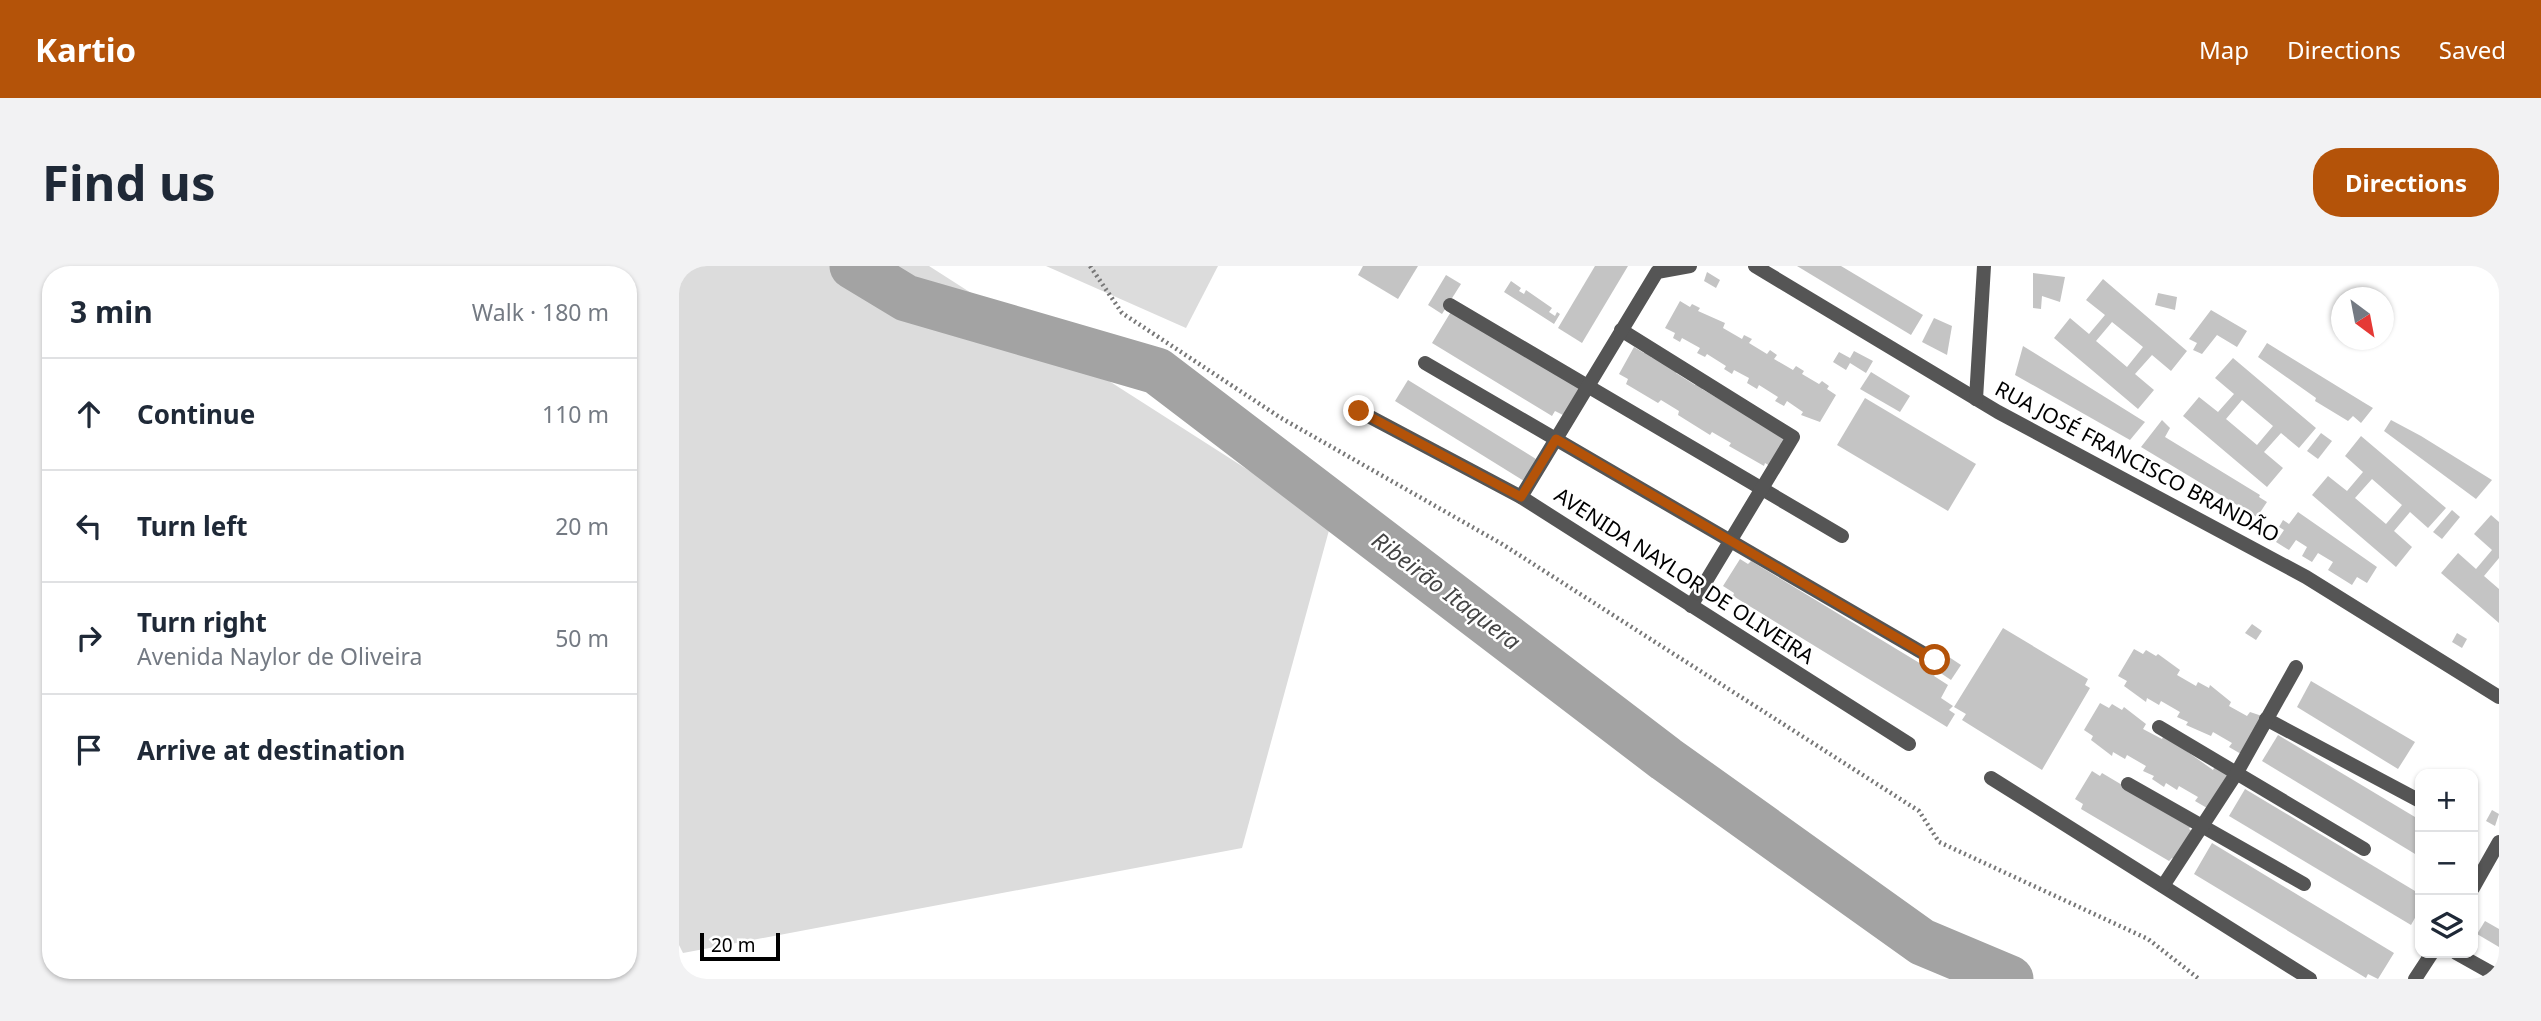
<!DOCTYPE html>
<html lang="en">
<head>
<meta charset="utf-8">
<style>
	:root { --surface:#fff; --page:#f2f2f3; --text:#1f2937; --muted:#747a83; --line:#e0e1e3; --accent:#b45309 }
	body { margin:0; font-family:"Noto Sans",sans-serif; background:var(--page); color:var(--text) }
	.controls { position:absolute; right:21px; bottom:21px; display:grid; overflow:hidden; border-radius:14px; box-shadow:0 2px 5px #0004 }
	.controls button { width:63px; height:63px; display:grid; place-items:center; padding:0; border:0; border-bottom:2px solid var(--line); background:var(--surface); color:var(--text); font:35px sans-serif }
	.compass { position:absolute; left:1652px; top:21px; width:63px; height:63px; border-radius:50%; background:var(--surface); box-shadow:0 2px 5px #0004; rotate:148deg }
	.scale { position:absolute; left:21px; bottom:18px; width:80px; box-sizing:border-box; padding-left:7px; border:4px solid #000; border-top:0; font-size:19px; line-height:24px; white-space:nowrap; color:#000; -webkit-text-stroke:5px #fff; paint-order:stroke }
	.stop { position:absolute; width:21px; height:21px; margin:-16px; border:5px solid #b45309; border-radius:50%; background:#fff }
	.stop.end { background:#b45309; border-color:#fff; box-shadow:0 2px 7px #0008 }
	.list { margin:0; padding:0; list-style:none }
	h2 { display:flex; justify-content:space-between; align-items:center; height:91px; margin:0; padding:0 28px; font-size:30px }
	h2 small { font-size:23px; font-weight:400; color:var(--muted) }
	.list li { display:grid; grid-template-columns:46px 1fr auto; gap:21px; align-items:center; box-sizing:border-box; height:112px; padding:0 28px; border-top:2px solid var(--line) }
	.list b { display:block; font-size:26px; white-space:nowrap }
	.list p { margin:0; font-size:23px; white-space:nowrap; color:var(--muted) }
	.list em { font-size:23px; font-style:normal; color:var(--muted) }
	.icon { flex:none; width:38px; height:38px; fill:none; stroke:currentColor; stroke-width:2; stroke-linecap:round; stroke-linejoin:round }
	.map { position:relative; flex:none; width:1820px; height:713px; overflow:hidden; border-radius:28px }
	header { display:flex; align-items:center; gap:42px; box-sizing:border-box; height:98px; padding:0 35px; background:var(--accent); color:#fff }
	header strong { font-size:33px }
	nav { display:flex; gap:38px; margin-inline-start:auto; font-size:24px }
	.intro { display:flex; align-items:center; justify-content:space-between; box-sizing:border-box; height:168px; padding:0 42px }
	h1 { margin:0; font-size:49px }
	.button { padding:18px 32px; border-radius:28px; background:var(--accent); color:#fff; font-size:24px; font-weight:700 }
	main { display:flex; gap:42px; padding:0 42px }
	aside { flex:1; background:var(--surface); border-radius:28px; box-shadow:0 2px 5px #0004 }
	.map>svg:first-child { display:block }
</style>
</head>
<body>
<header>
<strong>Kartio</strong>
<nav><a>Map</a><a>Directions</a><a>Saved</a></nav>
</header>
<div class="intro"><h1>Find us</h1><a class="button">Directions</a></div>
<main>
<aside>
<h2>3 min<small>Walk · 180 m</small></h2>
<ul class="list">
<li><svg class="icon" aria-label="ahead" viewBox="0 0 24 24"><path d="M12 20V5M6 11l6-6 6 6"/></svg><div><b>Continue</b></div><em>110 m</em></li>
<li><svg class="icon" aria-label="left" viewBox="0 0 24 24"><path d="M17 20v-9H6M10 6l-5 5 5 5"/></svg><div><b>Turn left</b></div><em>20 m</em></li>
<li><svg class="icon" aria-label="right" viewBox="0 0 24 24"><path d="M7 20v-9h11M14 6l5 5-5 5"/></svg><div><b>Turn right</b><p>Avenida Naylor de Oliveira</p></div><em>50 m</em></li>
<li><svg class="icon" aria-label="arrive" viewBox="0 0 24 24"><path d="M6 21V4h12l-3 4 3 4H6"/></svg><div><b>Arrive at destination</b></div></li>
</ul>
</aside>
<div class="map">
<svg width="1820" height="713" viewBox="0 0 1820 713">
	<rect width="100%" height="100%" fill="#fff"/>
	<!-- green -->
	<g fill="#dcdcdc">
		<path d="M0,0h250l402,257 -89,325 -559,105 -4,-8z"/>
		<path d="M367,0h172l-32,62z"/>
	</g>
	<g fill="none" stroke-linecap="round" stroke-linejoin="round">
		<!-- river -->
		<path stroke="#a3a3a3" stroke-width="47" d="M174,0l53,32 251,73 509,388 256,183 88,37"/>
	</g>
	<!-- building -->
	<g fill="#c4c4c4" fill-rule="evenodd">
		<path d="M684,0h55l-20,33 -40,-24z"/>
		<path d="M916,0h33l-46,77 -24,-15z"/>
		<path d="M1118,0h44l82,49 -12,20z"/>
		<path d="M1028,6l13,8 -4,8 -12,-7z"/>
		<path d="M1354,7l32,4 -5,25 -18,-6 -1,13 -8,-1z"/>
		<path d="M767,9l15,9 -19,30 -14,-9z"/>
		<path d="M1424,13l84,72 -16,20 -19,-16 -17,19 19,16 -16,19 -84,-71 16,-20 19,16 16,-19 -19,-15zM1433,56l31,25 -16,20 -31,-26z"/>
		<path d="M832,15l10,7 -2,3 5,3 2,-4 26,18 -3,4 6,4 2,-4 3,2 -6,10 -50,-32z"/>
		<path d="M1479,27l19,4 -2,13 -20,-5z"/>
		<path d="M1001,35l10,6 2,-3 8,4 -2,3 27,12 -2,5 19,11 2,-4 8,4 -3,4 18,11 3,-4 7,5 -3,4 19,11 3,-4 8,5 -2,3 17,10 3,-3 7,5 -2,3 9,6 -16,27 -19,-7 2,-3 -16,-11 -3,5 -9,-5 3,-4 -19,-12 -2,4 -10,-6 2,-5 -15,-8 -2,4 -8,-5 2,-3 -19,-12 -2,3 -8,-4 3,-5 -18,-10 -2,4 -7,-4 2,-5 -10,-5z"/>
		<path d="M773,44l128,78 -17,27 -8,-4 -3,5 -120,-73z"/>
		<path d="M1532,44l36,21 -10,16 -20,-12 -15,19 -9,-4 4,-7 -8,-4z"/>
		<path d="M1255,52l18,8 -5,29 -25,-13z"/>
		<path d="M1588,77l96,59 10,6 -12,15 -8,-7 -5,5 -33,-20 1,-3 -58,-41z"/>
		<path d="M1344,80l122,76 -15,18 -115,-65z"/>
		<path d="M955,81l10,6 2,-4 7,5 -2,3 28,12 -3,4 19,12 3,-4 7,4 -3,4 87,51 -16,28 -8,-5 -1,3 -35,-20 2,-3 -19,-11 -2,3 -32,-20 1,-4 -18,-11 -3,3 -32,-19 2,-5 -9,-5z"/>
		<path d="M1175,85l19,10 -7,12 -16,-10 -4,7 -13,-8 6,-10 11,6z"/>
		<path d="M1554,92l83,70 -17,20 -18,-15 -17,19 19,16 -16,19 -84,-71 16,-19 19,15 16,-18 -19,-16zM1563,134l31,26 -16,19 -31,-26z"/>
		<path d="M1192,106l39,24 -10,16 -40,-23z"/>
		<path d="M729,114l128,79 -12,22 -129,-80z"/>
		<path d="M1186,132l111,66 -28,47 -111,-66z"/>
		<path d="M1483,154l8,8 -5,9 95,58 -1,2 8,5 -10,15 -116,-70z"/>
		<path d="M1712,154l30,16 71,44 -16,19 -92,-68z"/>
		<path d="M1642,167l11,8 -14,18 -11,-8z"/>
		<path d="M1682,170l85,72 -18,20 -18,-16 -16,19 18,16 -16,20 -84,-72 16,-19 19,15 16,-19 -18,-16zM1693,213l30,26 -16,19 -31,-26z"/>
		<path d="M1773,244l8,7 -18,22 -9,-7z"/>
		<path d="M1619,246l79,55 -10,16 -10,-6 -5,8 -24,-15 5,-8 -15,-9 -6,9 -10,-6 5,-9 -11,-7 -7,10 -13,-8 8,-12 -5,-3 4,-7 6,4z"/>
		<path d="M1812,249l8,7v36l-15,18 15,13v34l-58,-50 17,-20 18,16 16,-19 -18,-16z"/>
		<path d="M1061,293l8,5 3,-3 185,112 -2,3 14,9 -7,13 12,8 -4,4 6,4 -8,13 -214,-131 1,-3 -11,-7z"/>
		<path d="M1573,358l10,7 -6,9 -11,-7z"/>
		<path d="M1324,362l85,51 -3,6 5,3 -48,82 -80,-50 4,-6 -12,-7z"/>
		<path d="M1778,367l10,6 -5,9 -10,-6z"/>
		<path d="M1455,383l9,5 3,-4 10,6 2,-2 22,16 -3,5 19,11 2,-4 11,6 1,-3 21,17 -2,4 18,10 3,-4 12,4 -21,38 -12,-7 3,-4 -19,-11 -2,4 -25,-11 2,-3 -11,-5 3,-5 -19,-11 -2,4 -12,-7 -1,4 -22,-16 3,-5 -9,-5z"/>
		<path d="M1267,389l15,10 -10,15 -15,-10z"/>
		<path d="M1632,415l104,61 -17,27 -101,-62z"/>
		<path d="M1421,437l9,5 3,-4 10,6 2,-3 22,17 -3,5 19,10 2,-4 49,35 2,-4 16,6 -24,36 -12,-7 3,-4 -19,-11 -2,4 -11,-7 -2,4 -12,-8 2,-3 -11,-5 3,-5 -19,-11 -2,4 -12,-7 -1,4 -21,-16 2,-4 -9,-6z"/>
		<path d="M1599,469l142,85v37l-158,-96z"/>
		<path d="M1413,505l8,5 2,-3 89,53 -2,3 8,5 -19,28 -6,-4 -3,3 -88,-52 2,-5 -8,-5z"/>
		<path d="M1566,523l175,105v15l-9,16 -182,-109z"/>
		<path d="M1813,544l7,4 -4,12 -9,-5z"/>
		<path d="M1533,577l182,110 -16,26 -10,-5 -2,4 -172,-104z"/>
		<path d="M1806,655l14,8v18l-22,-13z"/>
	</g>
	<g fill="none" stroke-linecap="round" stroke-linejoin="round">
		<!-- path -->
		<path stroke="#777" stroke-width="4.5" stroke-dasharray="2 3.5" stroke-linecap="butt" d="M411,0l32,47 159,105 221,126 417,267 20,31 209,97 51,40"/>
		<!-- street -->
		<g stroke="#555" stroke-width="14">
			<path d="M1076,0l243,146 308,165 193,120"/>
			<path d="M771,39l392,231"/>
			<path d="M942,64l172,107 -102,169"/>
			<path d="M746,97l510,297"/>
			<path d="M1297,133l8,-133"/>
			<path d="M680,145l162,86 388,247"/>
			<path d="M842,231l136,-225 33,-6"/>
			<path d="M1587,453l154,82"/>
			<path d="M1480,461l205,122"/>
			<path d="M1312,512l319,201"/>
			<path d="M1449,518l176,100"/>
			<path d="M1484,620l73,-112 60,-107"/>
			<path d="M1794,622l26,-46"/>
			<path d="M1777,687l43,24"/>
			<path d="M1736,713l17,-26"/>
		</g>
	</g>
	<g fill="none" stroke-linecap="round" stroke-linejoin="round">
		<!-- route -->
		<path stroke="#b45309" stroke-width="9" d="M680,145l162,86 35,-58 379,221"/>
	</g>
	<g text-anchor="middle" stroke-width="5" stroke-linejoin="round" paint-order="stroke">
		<!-- street labels -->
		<g font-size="21" fill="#000" stroke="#fff">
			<text transform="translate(1458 196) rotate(28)" y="7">RUA JOSÉ FRANCISCO BRANDÃO</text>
			<text transform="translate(1005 310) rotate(33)" y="7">AVENIDA NAYLOR DE OLIVEIRA</text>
		</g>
		<!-- water labels -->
		<g font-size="23" font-style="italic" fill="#444" stroke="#fff">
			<text transform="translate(767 325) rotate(37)" y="8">Ribeirão Itaquera</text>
		</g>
	</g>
</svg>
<div class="controls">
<button>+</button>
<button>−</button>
<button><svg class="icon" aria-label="layers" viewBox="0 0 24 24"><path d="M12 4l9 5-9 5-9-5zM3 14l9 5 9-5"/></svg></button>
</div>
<svg class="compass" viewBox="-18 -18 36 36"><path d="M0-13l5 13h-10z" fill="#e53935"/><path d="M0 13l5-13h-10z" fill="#747a83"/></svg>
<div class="scale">20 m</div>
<div class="stop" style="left:1256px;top:394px"></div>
<div class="stop end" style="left:680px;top:145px"></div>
</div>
</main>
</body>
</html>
